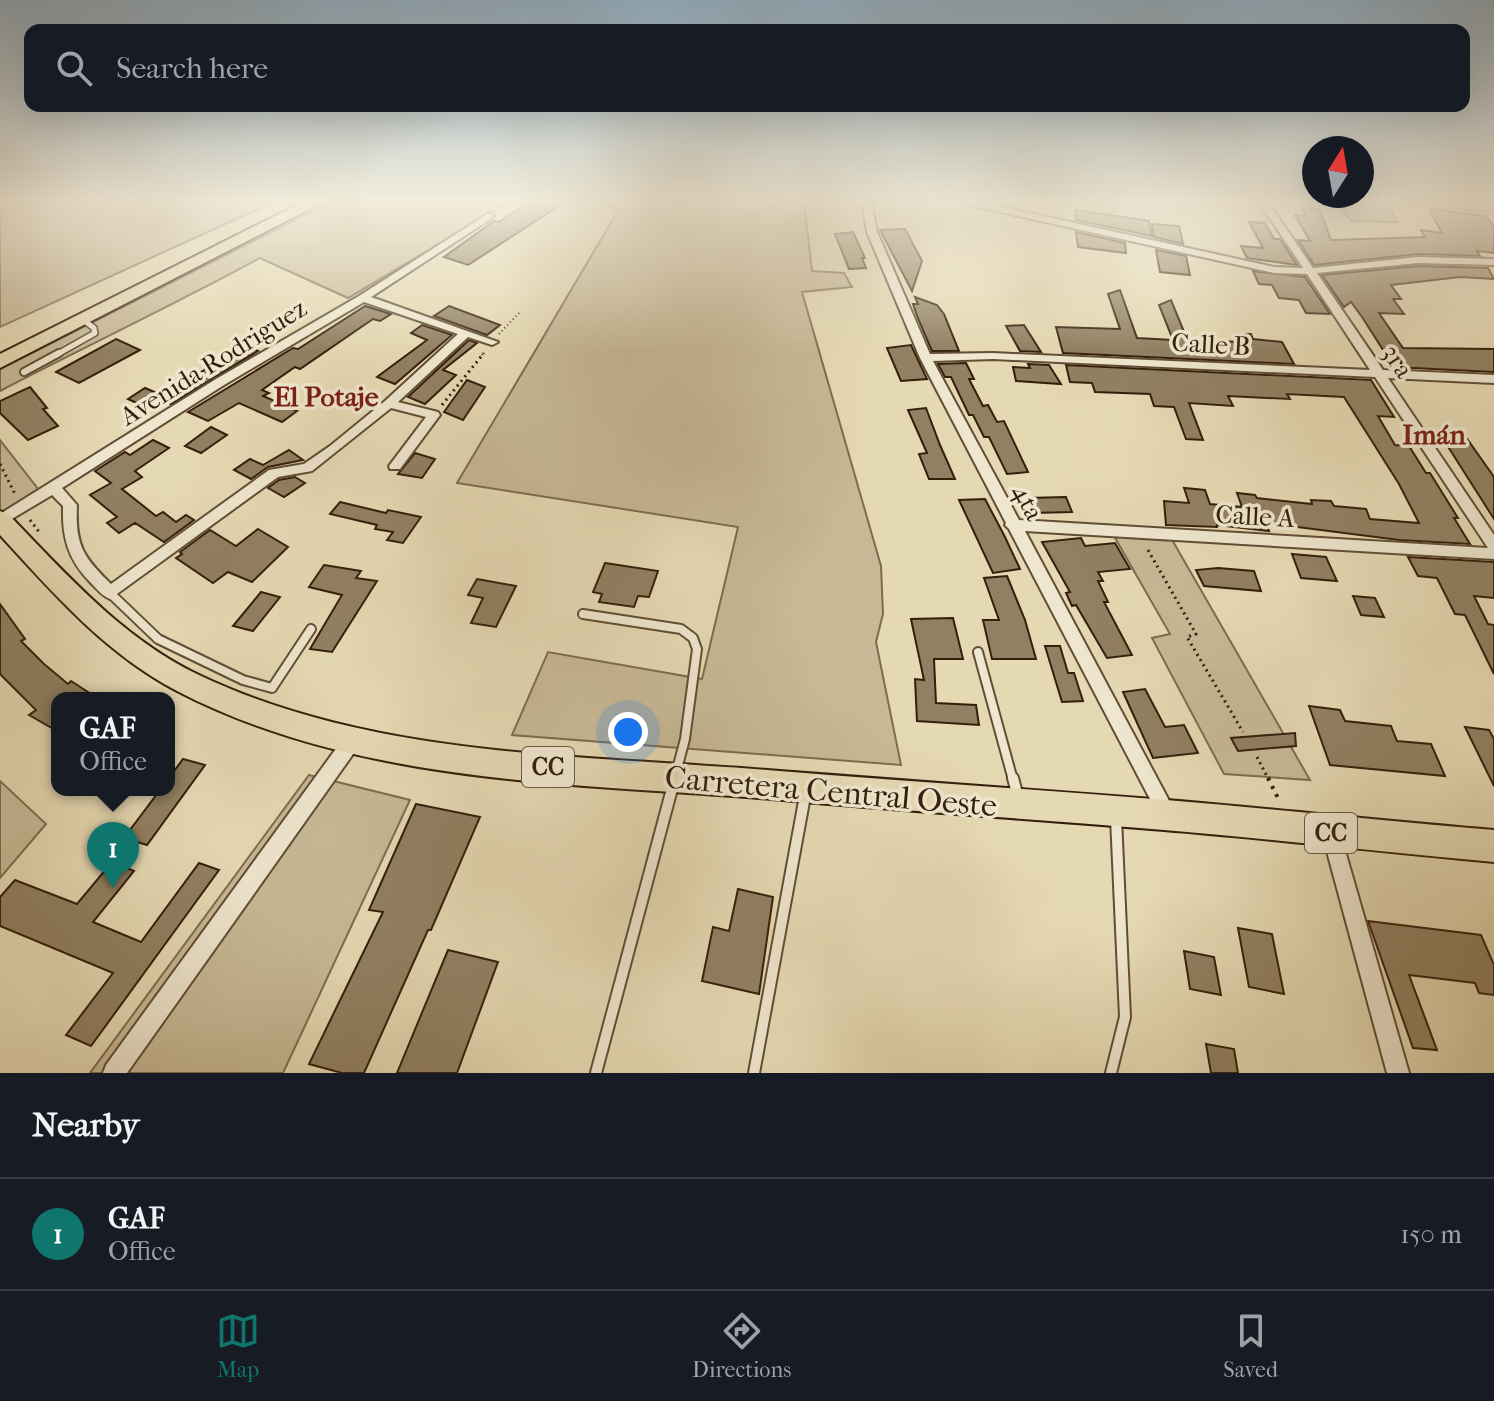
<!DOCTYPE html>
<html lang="en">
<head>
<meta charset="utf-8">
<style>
	:root { --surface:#171b24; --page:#20242c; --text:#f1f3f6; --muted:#9ea1a6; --line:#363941; --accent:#0f766e }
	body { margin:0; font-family:"IM FELL French Canon",serif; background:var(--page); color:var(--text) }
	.compass { position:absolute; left:1302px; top:136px; width:72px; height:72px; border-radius:50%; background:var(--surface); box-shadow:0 8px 32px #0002; rotate:11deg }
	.you { position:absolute; left:628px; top:732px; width:28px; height:28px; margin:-20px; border:6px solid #fff; border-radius:50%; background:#1a73e8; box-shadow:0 0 0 12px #1a73e833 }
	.badge { display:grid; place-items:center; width:52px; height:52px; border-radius:50%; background:var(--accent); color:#fff; font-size:26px; font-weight:700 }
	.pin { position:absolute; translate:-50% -66px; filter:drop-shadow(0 2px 4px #0008) }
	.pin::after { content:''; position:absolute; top:42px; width:28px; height:24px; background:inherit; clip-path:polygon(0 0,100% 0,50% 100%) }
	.popup { position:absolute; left:51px; top:692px; width:124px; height:104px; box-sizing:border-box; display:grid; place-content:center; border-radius:16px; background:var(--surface); filter:drop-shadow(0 2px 6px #0005); font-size:26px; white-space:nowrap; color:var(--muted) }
	.popup b { font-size:30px; color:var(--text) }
	.popup::after { content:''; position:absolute; left:50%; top:100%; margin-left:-16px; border:16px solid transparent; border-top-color:var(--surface) }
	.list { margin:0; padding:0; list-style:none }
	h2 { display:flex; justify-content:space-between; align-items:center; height:104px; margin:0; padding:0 32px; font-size:34px }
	h2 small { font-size:26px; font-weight:400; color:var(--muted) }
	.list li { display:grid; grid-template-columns:52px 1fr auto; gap:24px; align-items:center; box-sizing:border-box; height:112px; padding:0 32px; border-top:2px solid var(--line) }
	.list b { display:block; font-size:30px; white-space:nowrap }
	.list p { margin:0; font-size:26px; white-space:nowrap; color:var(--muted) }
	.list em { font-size:26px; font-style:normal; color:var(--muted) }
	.icon { flex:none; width:44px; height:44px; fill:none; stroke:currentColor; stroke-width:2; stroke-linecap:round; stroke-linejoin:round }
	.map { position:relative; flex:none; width:1494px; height:1073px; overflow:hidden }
	.search { position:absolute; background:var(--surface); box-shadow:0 8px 32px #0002; left:24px; right:24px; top:24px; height:88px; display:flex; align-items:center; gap:20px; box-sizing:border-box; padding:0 28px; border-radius:16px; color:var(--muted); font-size:30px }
	.sheet { height:216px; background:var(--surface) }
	nav { display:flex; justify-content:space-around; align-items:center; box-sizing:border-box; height:112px; border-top:2px solid var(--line); background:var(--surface); font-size:22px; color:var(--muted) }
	nav a { display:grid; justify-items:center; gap:4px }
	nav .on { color:var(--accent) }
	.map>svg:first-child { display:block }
</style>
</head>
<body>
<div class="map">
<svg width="1494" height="1073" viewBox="0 0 1494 1073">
	<rect width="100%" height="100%" fill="#e5d9b3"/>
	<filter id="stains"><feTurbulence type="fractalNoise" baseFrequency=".0025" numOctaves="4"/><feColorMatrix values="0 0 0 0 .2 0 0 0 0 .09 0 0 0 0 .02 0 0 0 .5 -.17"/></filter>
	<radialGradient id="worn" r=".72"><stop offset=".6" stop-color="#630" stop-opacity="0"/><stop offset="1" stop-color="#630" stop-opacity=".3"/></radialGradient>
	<!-- green -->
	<g fill="#c7b996" stroke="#7e6c50" stroke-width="2">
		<path d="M0,202h273l-273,125z"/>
		<path d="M331,202h178l-161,96 -88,-40c-86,47 -174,88 -260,133v-22z"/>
		<path d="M600,202h204l8,69 32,2 8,14 -50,5 79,274 2,48 -7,28 25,123 -389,-30 36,-83 154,27 36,-152 -281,-44 162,-274z"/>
		<path d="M1334,202h160v10l-105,-8 8,18 -45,-1z"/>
		<path d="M0,440l42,54 -42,26z"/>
		<path d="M1114,536l57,2 139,242 -86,-6 -72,-136 18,-4z"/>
		<path d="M309,775l101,25 -127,273h-193z"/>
		<path d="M0,781l46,43 -46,54z"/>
	</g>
	<!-- building -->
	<g fill="#918062" stroke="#351f0b" stroke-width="2">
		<path d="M529,202h36l-97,63 -24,-8 50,-36 5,1z"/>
		<path d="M1303,207l17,3 11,30 94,-3 -4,-7 21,3 -13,-24 57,7 8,11v26l-17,-2 3,5 -62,-2 -104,11 -16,-25 12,1 -15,-26 10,1z"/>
		<path d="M1075,210l74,11 3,15 -76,-16z"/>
		<path d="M1249,222l16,1 9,16h6l17,26 -50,-7 -6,-12 22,2z"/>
		<path d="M1152,224l27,2 4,18 -29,-7z"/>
		<path d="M905,229l17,32 -10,30 -32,-61z"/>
		<path d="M853,232l12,26h-3l4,10 -17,1 -14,-35z"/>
		<path d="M1076,232l49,11 1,10 -48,-6z"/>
		<path d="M1156,250l30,6 4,19 -30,-3z"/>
		<path d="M1418,266l70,2 6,11 -34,-2 -69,8 10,14h-8l11,15 -25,-1 24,35 91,1v23l-100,-5 -32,-50 -11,-15 -7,5 -22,-32z"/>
		<path d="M1253,271l52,6 25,37 -24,-1 -7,-13 -20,-2 -7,-13 -13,-1z"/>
		<path d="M1120,290l17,48 36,2 -14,-35 12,-5 16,39 51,3 -4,-8h17l2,5 29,3 12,22 -231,-11 -7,-26 64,2 -12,-35z"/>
		<path d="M915,297l22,8 7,9 15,37h-27l-15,-35 -4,-12h5z"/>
		<path d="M365,306l26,8 -11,7 -7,-2 -73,50 -5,-2 -33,23 7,3 -6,3 34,15 -15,11 -43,-19 -31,18 -20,-9 105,-64 5,1z"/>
		<path d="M449,306l51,19 -13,10 -53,-19z"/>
		<path d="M422,325l30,10 -57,49 -18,-7 50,-37 -16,-7z"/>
		<path d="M1024,325l17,27 -21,-1 -14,-25z"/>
		<path d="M116,339l24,11 -61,33 -23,-11z"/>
		<path d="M469,340l8,3 -34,27 13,5 -31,29 -17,-7z"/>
		<path d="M243,345l15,6 -87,53 -4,-2 -13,9 -26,-12 17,-11 14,6 24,-15 4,2z"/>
		<path d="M911,345l16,34 -26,2 -14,-33z"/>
		<path d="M966,363l8,16h-5l14,27 5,-1 9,17 7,-1 24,51 -21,2 -18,-37h-5l-11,-22h-4l-18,-38h-6l-7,-13z"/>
		<path d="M1028,364l21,1 12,19 -45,-3 -3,-14 17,1z"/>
		<path d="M1066,365l305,15 23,37 -16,-1 17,29 14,1 17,27h4l28,45h-4l16,26 -71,-4 -133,-17 3,8 -52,-6v2l-51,-2 -2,-24 25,2 -5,-15 21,2 5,14 32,3 -5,-14 18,2 2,3 55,6 -1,-4 20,1 3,5 32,3 4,10 49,4 -20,-39 -55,-87 -57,-3 3,5 -62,-3 5,10 -44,-3 14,37 -17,-1 -12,-32 -20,-1 -4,-12 -55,-2 -3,-9 -22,-1z"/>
		<path d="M467,380l18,7 -22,33 -19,-8z"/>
		<path d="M30,387l17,21 -4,1 15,17 -30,14 -28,-27v-12z"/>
		<path d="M926,408l14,37 15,34h-26l-10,-25 8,-1 -19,-43z"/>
		<path d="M211,427l16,8 -26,18 -16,-7z"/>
		<path d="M1438,431l25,2 31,44v42z"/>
		<path d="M153,440l16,8 -34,23 7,6 -20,12 34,27 7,-4 13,10 10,-7 8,5 -30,22 -29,-19 -16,10 -12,-10 10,-6 -27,-22 21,-12 -16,-12 30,-19 5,3z"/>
		<path d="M289,450l14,10 -35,7 -17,12 -17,-9 16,-11 13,6z"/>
		<path d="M415,453l20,6 -13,19 -24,-4z"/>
		<path d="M295,477l10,6 -21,14 -16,-9 11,-8z"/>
		<path d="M1066,497l6,15 -41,1 -5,-15z"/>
		<path d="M985,499l20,38 15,32 -27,4 -34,-73z"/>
		<path d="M340,502l46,11 2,-3 33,7 -18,26 -16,-3 6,-8 -18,-3 2,-4 -47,-11z"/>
		<path d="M258,529l30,18 -36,35 -24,-10 -15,11 -37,-25 6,-4 -2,-2 30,-22 26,16z"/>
		<path d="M1081,538l4,8 30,-3 15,26 -32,3 5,9h-5l10,21h-4l28,53 -25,3 -31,-53 -4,1 -6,-13 4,-1 -28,-50z"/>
		<path d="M1292,554l34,3 11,24 -36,-3z"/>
		<path d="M1408,557l86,5v36l-20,-2 14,28 6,1v49l-29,-59 -10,-1 -18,-36 -19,-2z"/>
		<path d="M605,563l53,8 -9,26 -11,-1 -4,11 -35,-5 3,-8 -9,-2z"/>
		<path d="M324,565l37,6 -5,7 21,3 -45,71 -22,-3 32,-54 -33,-8z"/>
		<path d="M1218,568l36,3 7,20 -57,-5 -8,-16z"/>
		<path d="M1007,576l18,44 11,39h-44l-9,-39h16l-15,-42z"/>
		<path d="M477,579l39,7 -20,41 -25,-4 12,-25 -15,-3z"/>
		<path d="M261,592l19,5 -27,34 -20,-5z"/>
		<path d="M1353,596l22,2 9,19 -23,-2z"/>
		<path d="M0,604l25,35 -4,2 23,23 24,20 3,-3 26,17h-40v33l-28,-16 7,-5 -36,-36z"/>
		<path d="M953,618l10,41h-29l2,44 40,2 3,20 -62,-4 -2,-42 9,1 -13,-61z"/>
		<path d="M1045,646h15l8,27h6l9,28 -21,1z"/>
		<path d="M1145,689l20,38 19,-2 14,28 -45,5 -30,-66z"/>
		<path d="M1309,706l31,4 5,11 46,5 6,15 34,3 14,32 -115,-11z"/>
		<path d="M1465,727l24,3 5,9v47z"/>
		<path d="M1295,733l1,13 -58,5 -7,-13z"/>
		<path d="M183,759l22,6 -58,80 -23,-7 36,-48h9v-12z"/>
		<path d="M416,804l64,13 -49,113h-3l-64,143h-22l-33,-9 74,-152 -14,-2z"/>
		<path d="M112,862l22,9 -41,51 48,20 58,-79 20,7 -128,176 -25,-11 47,-62 -113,-47v-29l15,-17 62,24z"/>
		<path d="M738,889l35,8 -14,97 -57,-13 11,-54 16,4z"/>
		<path d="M1368,921l113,14 13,30v30l-15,-2 -4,-10 -66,-8 28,75 -24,-2z"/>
		<path d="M1238,928l34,6 12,60 -35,-7z"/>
		<path d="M448,950l50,12 -41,111h-60z"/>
		<path d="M1184,951l30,6 7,38 -31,-6z"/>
		<path d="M1206,1044l28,5 4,24h-27z"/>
	</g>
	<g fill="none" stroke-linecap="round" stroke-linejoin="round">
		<!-- service-far3 casing -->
		<g stroke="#614e35" stroke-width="8">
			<path id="service-far3" d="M56,355l39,-22 -1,-5 -12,-9"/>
		</g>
		<!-- service-far2 casing -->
		<g stroke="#614e35" stroke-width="10">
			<path id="service-far2" d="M24,372l35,-19"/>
		</g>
		<!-- service-far1 casing -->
		<g stroke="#614e35" stroke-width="12">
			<g id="service-far1">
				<path d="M110,593l48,46 85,41 29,8 39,-59"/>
				<path d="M583,614l98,15 12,9 4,11 -12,90 -9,34"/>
				<path d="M978,652l35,128"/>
			</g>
		</g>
		<!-- service casing -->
		<g stroke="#614e35" stroke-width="14">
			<g id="service">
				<path d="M1013,778l5,19"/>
				<path d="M596,1073l77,-288"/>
				<path d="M754,1073l51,-277"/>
				<path d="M1111,1073l14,-56 -9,-199"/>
			</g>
		</g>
		<!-- minor casing -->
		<g stroke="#614e35" stroke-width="4">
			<g id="minor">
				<path d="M862,202h9l6,30 53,122 63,-1 377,17 -63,-96 -33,-1 -305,-68 -4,-3h15l294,65 29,1 -44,-66h9l45,66 105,-11 76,2v6l-76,-2 -101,10 66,97 111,5v8l-106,-5 106,157v24l-469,-28 148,277 3,6 -3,6 -6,3 -6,-3 -152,-291 -4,-4 1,-2 -86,-165 -53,-126zM993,359l382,18 113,171 -469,-28 -86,-159z"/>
				<path d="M489,213l5,3 -2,2 -121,79 127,45 -6,3 -24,-8 -70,65 40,10 2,3 -40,54h-10l-1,-3 37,-49 -35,-9 -79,63 -34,6 -168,122c-8,-3 -13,-10 -20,-17 -22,-23 -28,-44 -27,-76l-11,-11 -52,31v-12l216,-135 143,-83zM364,302l94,32 -73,67 -55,45 -26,18 -35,6 -158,114c-28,-27 -36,-39 -34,-79l-15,-17 162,-103z"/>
				<path d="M352,733l6,2 3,6 -3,6 -231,326h-24l3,-8 240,-330z"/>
				<path d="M1331,824l6,3 3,6 69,240h-22l-65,-240 3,-6z"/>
			</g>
		</g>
		<!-- primary casing -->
		<g stroke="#351f0b" stroke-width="4">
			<path id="primary" d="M0,511l8,3c58,60 115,125 191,161 174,83 380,80 568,95 133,11 266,19 399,30 110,9 219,21 328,30v32c-110,-10 -220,-23 -330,-32 -131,-11 -262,-19 -393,-31 -198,-16 -413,-14 -594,-108 -71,-37 -124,-98 -177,-156z"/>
		</g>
		<!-- trunk casing -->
		<g stroke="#351f0b" stroke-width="4">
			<path id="trunk" d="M303,202h20l-323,166v-14z"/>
		</g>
		<!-- path-far2 -->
		<g stroke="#351f0b" stroke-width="2" stroke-dasharray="1 3" stroke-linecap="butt">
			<path d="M499,334l21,-22"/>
			<path d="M482,355l2,-3"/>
		</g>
		<!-- path-far1 -->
		<g stroke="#351f0b" stroke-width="3" stroke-dasharray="2 4" stroke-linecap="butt">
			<path d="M442,405l42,-52"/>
			<path d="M0,464l16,32"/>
			<path d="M30,520l10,13"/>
			<path d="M1148,550l48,84 -9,3 56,95"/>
			<path d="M1257,757l12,23"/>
		</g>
		<!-- path -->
		<path stroke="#351f0b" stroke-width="4" stroke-dasharray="3 6" stroke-linecap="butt" d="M1268,778l11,22"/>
		<!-- service-far3 -->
		<use href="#service-far3" stroke="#eee6ce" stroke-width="5"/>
		<!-- service-far2 -->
		<use href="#service-far2" stroke="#eee6ce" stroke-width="6"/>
		<!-- service-far1 -->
		<use href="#service-far1" stroke="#eee6ce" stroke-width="8"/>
		<!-- service -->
		<use href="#service" stroke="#eee6ce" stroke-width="10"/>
		<!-- minor -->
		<use href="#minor" fill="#eee6ce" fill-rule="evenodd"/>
		<!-- primary -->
		<use href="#primary" fill="#e5d9b3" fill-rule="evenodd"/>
		<!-- trunk -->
		<use href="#trunk" fill="#e5d9b3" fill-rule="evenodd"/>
	</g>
	<!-- sky -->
	<linearGradient id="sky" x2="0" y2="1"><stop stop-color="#8faabc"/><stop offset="0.57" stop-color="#f3eedd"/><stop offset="1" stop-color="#f3eedd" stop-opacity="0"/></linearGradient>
	<rect width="1494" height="352" fill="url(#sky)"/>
	<g text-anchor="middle" stroke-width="7" stroke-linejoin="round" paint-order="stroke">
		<!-- shield labels -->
		<g fill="#eee6ce" stroke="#6c5b46" stroke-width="2">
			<rect x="522" y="747" width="52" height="40" rx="6"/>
			<rect x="1305" y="813" width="52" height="40" rx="6"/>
		</g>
		<g font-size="24" font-weight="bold" fill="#351f0b">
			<text x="548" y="775">CC</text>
			<text x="1331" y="841">CC</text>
		</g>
		<!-- street labels -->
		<g font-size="26" fill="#351f0b" stroke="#eee6ce">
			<text transform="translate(1211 344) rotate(3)" y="9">Calle B</text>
			<text transform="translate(1398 361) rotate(57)" y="9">3ra</text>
			<text transform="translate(213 362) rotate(-32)" y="9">Avenida Rodriguez</text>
			<text transform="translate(1028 502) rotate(62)" y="9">4ta</text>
			<text transform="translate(1255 516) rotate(3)" y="9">Calle A</text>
		</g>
		<!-- neighbourhood labels -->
		<g font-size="28" font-weight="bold" fill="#7a1f14" stroke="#eee6ce">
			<text x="326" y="406">El Potaje</text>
			<text x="1434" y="444">Imán</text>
		</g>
		<!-- near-street labels -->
		<g font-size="32" fill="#351f0b" stroke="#eee6ce">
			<text transform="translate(831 791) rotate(5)" y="11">Carretera Central Oeste</text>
		</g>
	</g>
	<rect width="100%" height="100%" filter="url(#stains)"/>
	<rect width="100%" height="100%" fill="url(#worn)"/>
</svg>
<svg class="compass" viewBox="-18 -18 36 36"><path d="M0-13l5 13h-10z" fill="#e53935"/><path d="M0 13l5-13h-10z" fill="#9ea1a6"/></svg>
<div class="you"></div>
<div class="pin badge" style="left:113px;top:888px">1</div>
<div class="popup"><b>GAF</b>Office</div>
<div class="search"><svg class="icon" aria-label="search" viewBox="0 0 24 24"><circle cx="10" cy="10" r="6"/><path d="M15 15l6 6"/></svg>Search here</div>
</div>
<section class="sheet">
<h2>Nearby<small></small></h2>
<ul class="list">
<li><span class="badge">1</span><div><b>GAF</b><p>Office</p></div><em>150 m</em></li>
</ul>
</section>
<nav>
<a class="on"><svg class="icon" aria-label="map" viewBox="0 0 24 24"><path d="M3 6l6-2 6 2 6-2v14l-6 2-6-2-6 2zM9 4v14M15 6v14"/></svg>Map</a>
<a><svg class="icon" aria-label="directions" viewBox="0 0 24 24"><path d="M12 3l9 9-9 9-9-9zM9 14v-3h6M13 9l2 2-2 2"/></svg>Directions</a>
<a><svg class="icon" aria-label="saved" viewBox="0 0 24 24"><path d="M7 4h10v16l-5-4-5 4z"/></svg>Saved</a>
</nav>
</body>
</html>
